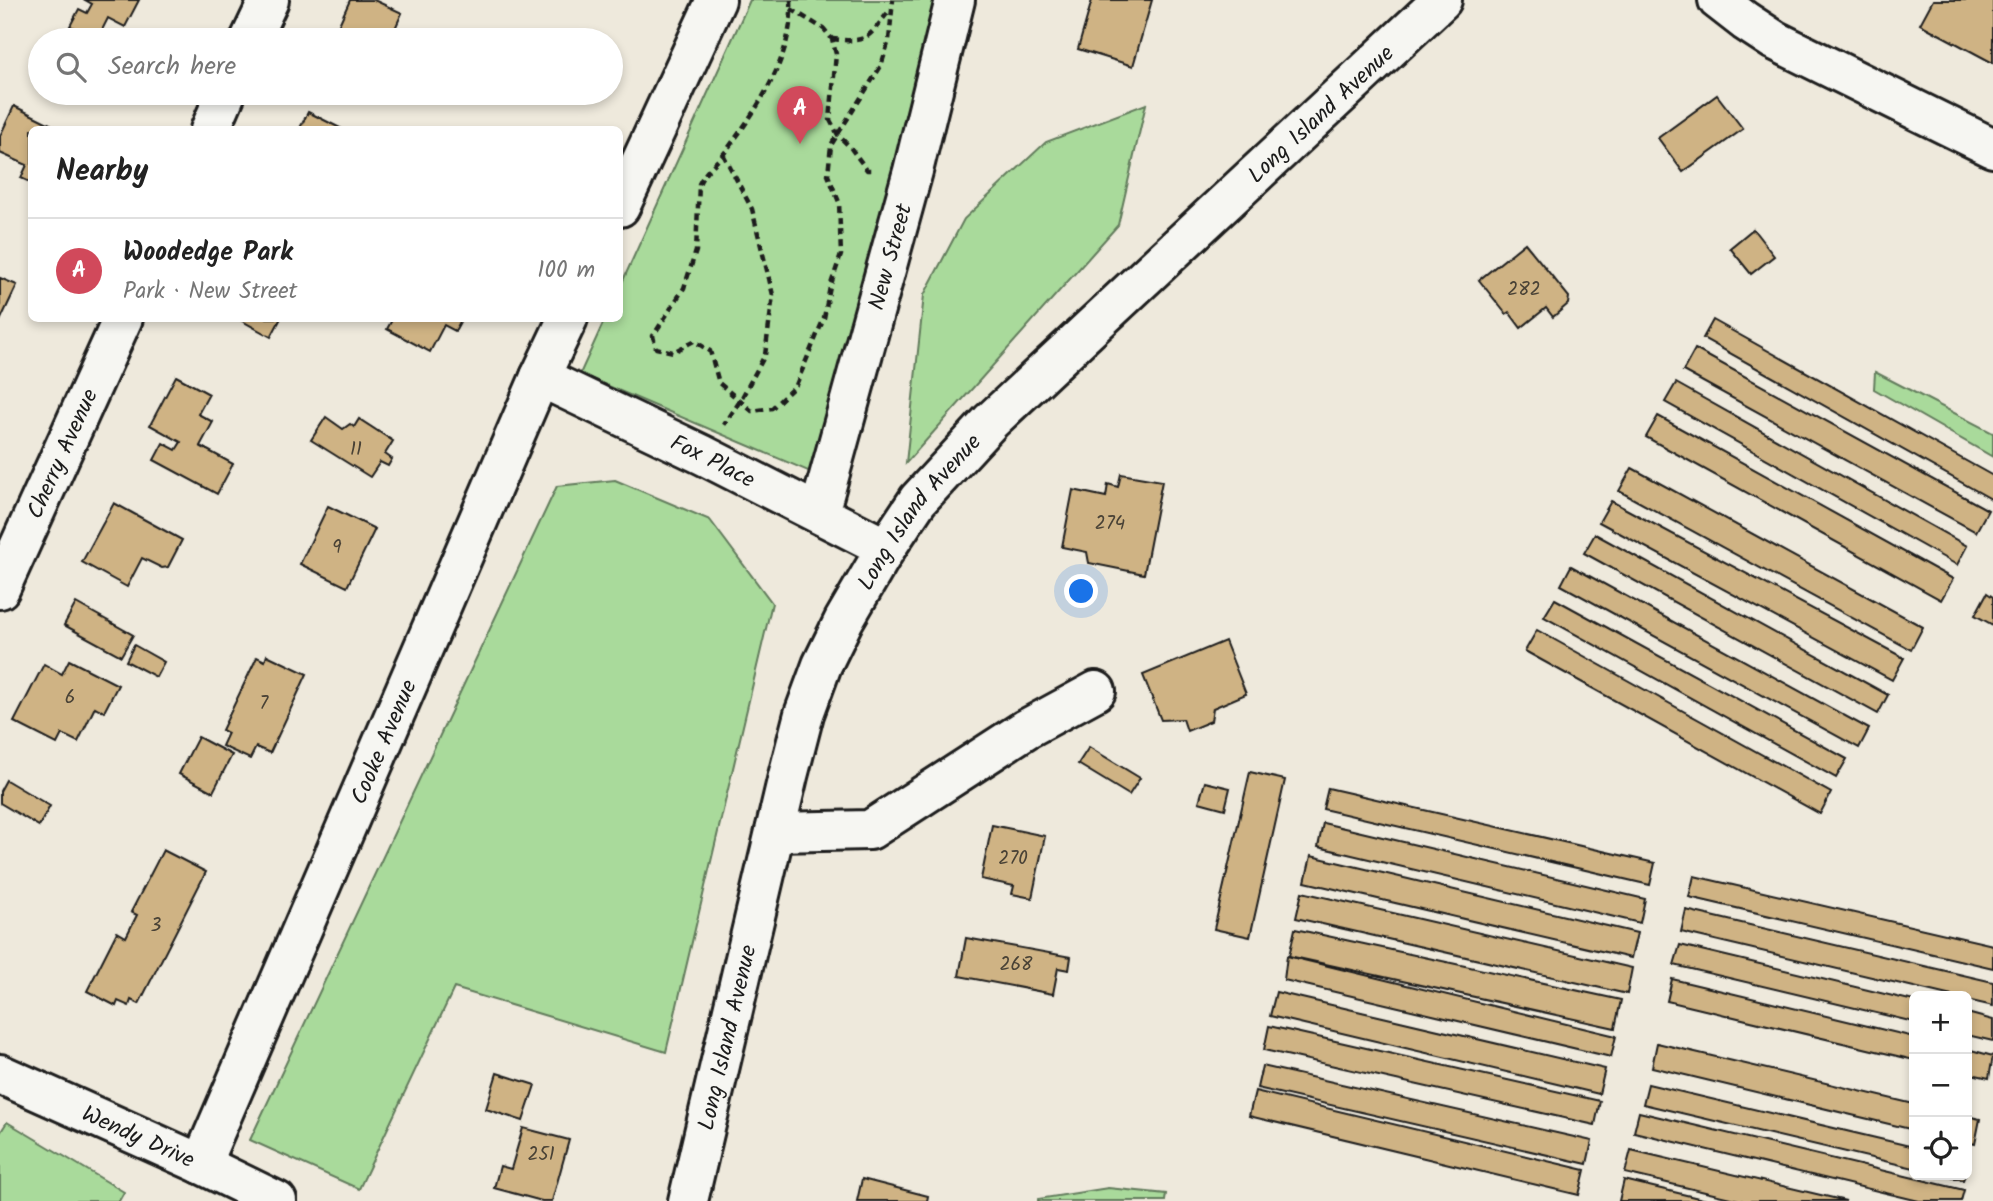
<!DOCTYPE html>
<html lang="en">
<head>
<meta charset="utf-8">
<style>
	:root { --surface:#fff; --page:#f2f2f2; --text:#222; --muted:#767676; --line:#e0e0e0; --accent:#d1495b }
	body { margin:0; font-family:Kalam,sans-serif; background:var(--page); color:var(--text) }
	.controls { position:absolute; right:21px; bottom:21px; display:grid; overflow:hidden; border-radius:10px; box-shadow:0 4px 10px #0003 }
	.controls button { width:63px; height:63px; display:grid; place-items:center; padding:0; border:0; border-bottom:2px solid var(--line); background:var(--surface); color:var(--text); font:35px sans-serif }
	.you { position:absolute; left:1082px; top:592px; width:24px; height:24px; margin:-18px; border:5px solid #fff; border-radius:50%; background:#1a73e8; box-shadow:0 0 0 10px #1a73e833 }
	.badge { display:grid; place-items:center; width:46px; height:46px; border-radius:50%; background:var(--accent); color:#fff; font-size:23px; font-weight:700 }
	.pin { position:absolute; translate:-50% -58px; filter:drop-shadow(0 2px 4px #0008) }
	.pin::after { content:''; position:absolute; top:37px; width:24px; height:21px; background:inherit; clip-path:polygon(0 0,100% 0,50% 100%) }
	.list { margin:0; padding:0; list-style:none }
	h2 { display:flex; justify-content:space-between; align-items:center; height:91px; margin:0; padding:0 28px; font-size:30px }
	h2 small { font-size:23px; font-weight:400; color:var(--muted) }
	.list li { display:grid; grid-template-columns:46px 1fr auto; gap:21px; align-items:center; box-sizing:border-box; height:105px; padding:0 28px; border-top:2px solid var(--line) }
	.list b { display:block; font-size:26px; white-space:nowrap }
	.list p { margin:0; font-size:23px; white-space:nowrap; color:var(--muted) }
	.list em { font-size:23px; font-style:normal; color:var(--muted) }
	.icon { flex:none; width:38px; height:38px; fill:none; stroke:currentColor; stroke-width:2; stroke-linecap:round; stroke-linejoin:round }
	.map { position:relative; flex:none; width:1993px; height:1201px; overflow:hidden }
	.search { position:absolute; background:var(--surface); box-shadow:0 4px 10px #0003; left:28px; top:28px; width:595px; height:77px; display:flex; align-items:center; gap:18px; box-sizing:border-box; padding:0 24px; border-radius:38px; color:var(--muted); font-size:26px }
	.panel { position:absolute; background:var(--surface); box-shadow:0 4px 10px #0003; left:28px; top:126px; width:595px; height:196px; border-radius:10px }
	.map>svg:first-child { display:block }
</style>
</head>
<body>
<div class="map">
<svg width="1993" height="1201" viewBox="0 0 1993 1201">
	<rect width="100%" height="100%" fill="#eee9dc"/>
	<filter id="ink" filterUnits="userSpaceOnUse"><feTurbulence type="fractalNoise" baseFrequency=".0143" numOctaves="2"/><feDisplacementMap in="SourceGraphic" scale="14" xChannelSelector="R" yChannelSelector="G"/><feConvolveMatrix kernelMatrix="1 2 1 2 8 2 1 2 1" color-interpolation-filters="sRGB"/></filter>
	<g filter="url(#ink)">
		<!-- green -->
		<g fill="#a9da9b" stroke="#627b5c" stroke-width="2">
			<path d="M750,0h203l-126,479 -247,-105 25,-55 15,-1v-31z"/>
			<path d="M1146,104l-28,121 -212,238 18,-168 40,-76 82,-77z"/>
			<path d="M1875,372l118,61v24l-119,-68z"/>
			<path d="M615,480l95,40 62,83 -106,449 -212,-64 -95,201 -109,-49 307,-654z"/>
			<path d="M7,1122l117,70 -5,9h-119v-68z"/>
			<path d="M1108,1188l58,6 -1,7h-127v-2z"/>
		</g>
		<!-- building -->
		<g fill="#cfb384" stroke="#1c1c1c" stroke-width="2">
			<path d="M85,0h54l-14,27 -17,-9 -11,22 -27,-14 9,-17 8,4 5,-9z"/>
			<path d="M350,0h24l28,13 -12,27h-58z"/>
			<path d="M1092,0h60l-19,66 -55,-17z"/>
			<path d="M1933,0h60v63l-73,-39z"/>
			<path d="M1717,95l26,34 -60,43 -25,-34z"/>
			<path d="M14,106l48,24h-30v53l-11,-5 6,-13 -27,-12v-17z"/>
			<path d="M308,112l36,18h-45z"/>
			<path d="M1753,229l21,27 -23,18 -21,-26z"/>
			<path d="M1525,243l44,54 -1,7 -15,13 -7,-9 -25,20 -12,-16 -3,2 -27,-34z"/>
			<path d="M0,278l17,7 -17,36z"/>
			<path d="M237,318h44l-10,19z"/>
			<path d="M393,318h69l-7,13 -11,-6 -14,27 -43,-23z"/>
			<path d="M1713,320l280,156v24l-290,-162z"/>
			<path d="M1695,349l293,161 -12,22 -293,-161z"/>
			<path d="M176,376l33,18 -11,20 15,8 -13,24 33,18 -16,30 -63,-34 9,-17 13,7 5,-8 -31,-17z"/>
			<path d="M1676,383l291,163 -10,19 -292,-163z"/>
			<path d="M1658,416l295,163 -12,21 -295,-163z"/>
			<path d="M326,417l17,12 7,-5 4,3 5,-8 34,22 -8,13 7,5 -4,7 -8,-4 -10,15 -59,-37z"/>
			<path d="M1632,468l291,159 -12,23 -292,-159z"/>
			<path d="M1121,474l41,7 -18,93 -55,-11 -2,-11 -25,-5 11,-57 33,7 2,-13 10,3z"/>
			<path d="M1611,501l293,157 -12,22 -293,-158z"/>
			<path d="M114,503l68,37 -14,27 -6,1 -20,-10 -15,29 -45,-25z"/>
			<path d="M328,506l47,23 -28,58 -47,-23z"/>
			<path d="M1595,534l293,161 -10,19 -294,-161z"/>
			<path d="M1571,566l298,163 -10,19 -298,-163z"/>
			<path d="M1987,593l6,4v28l-18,-10z"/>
			<path d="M1555,599l292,160 -11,19 -292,-161z"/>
			<path d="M76,603l57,32 -12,21 -57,-31z"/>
			<path d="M1537,630l294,163 -11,21 -295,-163z"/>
			<path d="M1225,641l21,53 -33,14 -2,13 -24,10 -4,-12 -22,1 -18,-45z"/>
			<path d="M134,645l30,17 -8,15 -30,-16z"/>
			<path d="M267,655l40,19 -37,79 -14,-6 -6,12 -28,-13 6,-13 -6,-3 35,-73 8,4z"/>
			<path d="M69,660l49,25 -14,27 -9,-5 -17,35 -16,-8 -5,10 -43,-22 30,-58 18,10z"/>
			<path d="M198,737l34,18 -19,37 -34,-18z"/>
			<path d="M1089,747l51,31 -11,17 -51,-31z"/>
			<path d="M1250,772l35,8 -35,157 -36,-8z"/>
			<path d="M6,780l44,26 -11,20 -39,-23v-12z"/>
			<path d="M1205,782l25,6 -5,21 -26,-7z"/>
			<path d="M1328,788l327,75 -5,22 -327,-76z"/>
			<path d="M1323,823l322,76 -5,24 -322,-76z"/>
			<path d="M992,825l53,11 -13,62 -20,-4 2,-8 -33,-7z"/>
			<path d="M163,850l43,22 -67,132 -8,-4 -2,6 -11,-5 -2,5 -29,-15 30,-59 9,5 11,-22 -6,-3z"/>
			<path d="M1311,856l326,77 -6,25 -326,-76z"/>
			<path d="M1694,876l299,69v23l-304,-71z"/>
			<path d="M1302,892l330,76 -5,26 -331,-76z"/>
			<path d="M1686,910l307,72v24l-26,-6v-4h-15l-271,-64z"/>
			<path d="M1295,929l326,71 -6,28 -326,-72z"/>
			<path d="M966,938l105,19 -2,13 -11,-2 -5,26 -94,-18z"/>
			<path d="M1680,945l234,56v21l-240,-57z"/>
			<path d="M1287,956l329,80 -5,21 -327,-77z"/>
			<path d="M1672,979l242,58v23l-247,-59z"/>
			<path d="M1276,992l329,77 -6,25 -329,-78z"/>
			<path d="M1967,1013l26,7v21l-26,-6z"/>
			<path d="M1269,1026l331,75 -5,24 -331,-75z"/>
			<path d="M1657,1043l257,61v26l-262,-63z"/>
			<path d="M1967,1049l26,7 -4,22 -22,-5z"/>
			<path d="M1262,1066l330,75 -5,23 -330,-76z"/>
			<path d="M497,1073l38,12 -12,36 -37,-12z"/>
			<path d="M1648,1084l266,63v21l-271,-64z"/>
			<path d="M1255,1091l330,79 -6,25 -330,-79z"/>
			<path d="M1639,1112l325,78 -3,11h-42l-285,-69z"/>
			<path d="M1967,1116l13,3 -5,25 -8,-2z"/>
			<path d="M523,1128l46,12 -17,61h-10l-48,-13 6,-22 11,3z"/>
			<path d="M1631,1150l215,51h-103l-118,-28z"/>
			<path d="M1943,1175h22l-2,5z"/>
			<path d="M862,1179l66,17 -1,5h-70z"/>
			<path d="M1624,1180l87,21h-92z"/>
		</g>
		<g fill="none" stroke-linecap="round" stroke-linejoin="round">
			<!-- minor casing -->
			<g stroke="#1c1c1c" stroke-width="44">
				<g id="minor">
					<path d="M1718,0l27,21 29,19 219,108"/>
					<path d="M250,40l19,-40"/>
					<path d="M210,130l16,-37"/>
					<path d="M620,207l96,-207"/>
					<path id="s1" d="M540,377l163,78 183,93"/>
					<path id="s2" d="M819,513l94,-342 42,-171"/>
					<path id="s3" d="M0,589l123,-271"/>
					<path d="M775,832l95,-2 156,-101 70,-38"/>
					<path id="s4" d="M0,1074l201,90 76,37"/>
					<path id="s5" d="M201,1164l339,-787 28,-59"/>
					<path id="s6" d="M688,1201l100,-425 16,-62 18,-49 22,-45 42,-72 32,-48 73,-79 451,-421"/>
				</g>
			</g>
			<!-- path -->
			<g stroke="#1c1c1c" stroke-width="4.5" stroke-dasharray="7 5" stroke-linecap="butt">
				<path d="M791,0c3,56 -33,108 -65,151 -9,12 -21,19 -27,33l-3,67 -12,37 -31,48 3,12 17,4 21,-11 16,10 9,32 33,28 20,-3 24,-23 28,-67 6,-31 11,-32 -2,-53 -11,-27 3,-30 50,-79 8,-26 4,-40"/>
				<path d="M791,9l33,20 8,10 4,15 -6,66 8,15 12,12 17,23h7"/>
				<path d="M832,39c38,4 35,-1 58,-29"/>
				<path d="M723,154l29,55 21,86 -8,60 -25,46 -16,24"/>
			</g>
			<!-- minor -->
			<use href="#minor" stroke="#f6f6f2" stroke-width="38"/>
		</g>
	</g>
	<g text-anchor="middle" stroke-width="6" stroke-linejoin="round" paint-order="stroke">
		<!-- number labels -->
		<g font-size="19" fill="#494236">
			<text x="1524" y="295">282</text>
			<text x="356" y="455">11</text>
			<text x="1110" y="529">274</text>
			<text x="337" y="553">9</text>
			<text x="70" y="703">6</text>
			<text x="264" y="709">7</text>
			<text x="1013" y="864">270</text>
			<text x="156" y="931">3</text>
			<text x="1016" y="970">268</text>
			<text x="541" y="1160">251</text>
		</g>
		<!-- street labels -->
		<g font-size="23" fill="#1c1c1c" stroke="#f6f6f2">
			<text dy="8" stroke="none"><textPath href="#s6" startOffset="1302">Long Island Avenue</textPath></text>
			<text dy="8" stroke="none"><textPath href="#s2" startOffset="266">New Street</textPath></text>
			<text dy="8" stroke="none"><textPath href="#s3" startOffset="149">Cherry Avenue</textPath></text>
			<text dy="8" stroke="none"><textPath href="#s1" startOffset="192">Fox Place</textPath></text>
			<text dy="8" stroke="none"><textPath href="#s6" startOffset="735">Long Island Avenue</textPath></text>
			<text dy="8" stroke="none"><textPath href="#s5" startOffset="460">Cooke Avenue</textPath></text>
			<text dy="8" stroke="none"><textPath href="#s6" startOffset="168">Long Island Avenue</textPath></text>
			<text dy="8" stroke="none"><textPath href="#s4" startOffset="152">Wendy Drive</textPath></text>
		</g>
	</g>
</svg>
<div class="controls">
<button>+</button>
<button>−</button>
<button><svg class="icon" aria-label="locate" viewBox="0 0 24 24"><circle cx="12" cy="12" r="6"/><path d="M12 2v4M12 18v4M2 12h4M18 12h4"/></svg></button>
</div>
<div class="you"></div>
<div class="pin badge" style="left:800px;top:144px">A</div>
<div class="search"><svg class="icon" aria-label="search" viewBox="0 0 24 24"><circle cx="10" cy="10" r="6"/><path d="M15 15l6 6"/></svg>Search here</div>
<section class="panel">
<h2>Nearby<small></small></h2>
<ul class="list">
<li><span class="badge">A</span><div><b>Woodedge Park</b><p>Park · New Street</p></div><em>100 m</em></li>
</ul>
</section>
</div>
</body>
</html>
